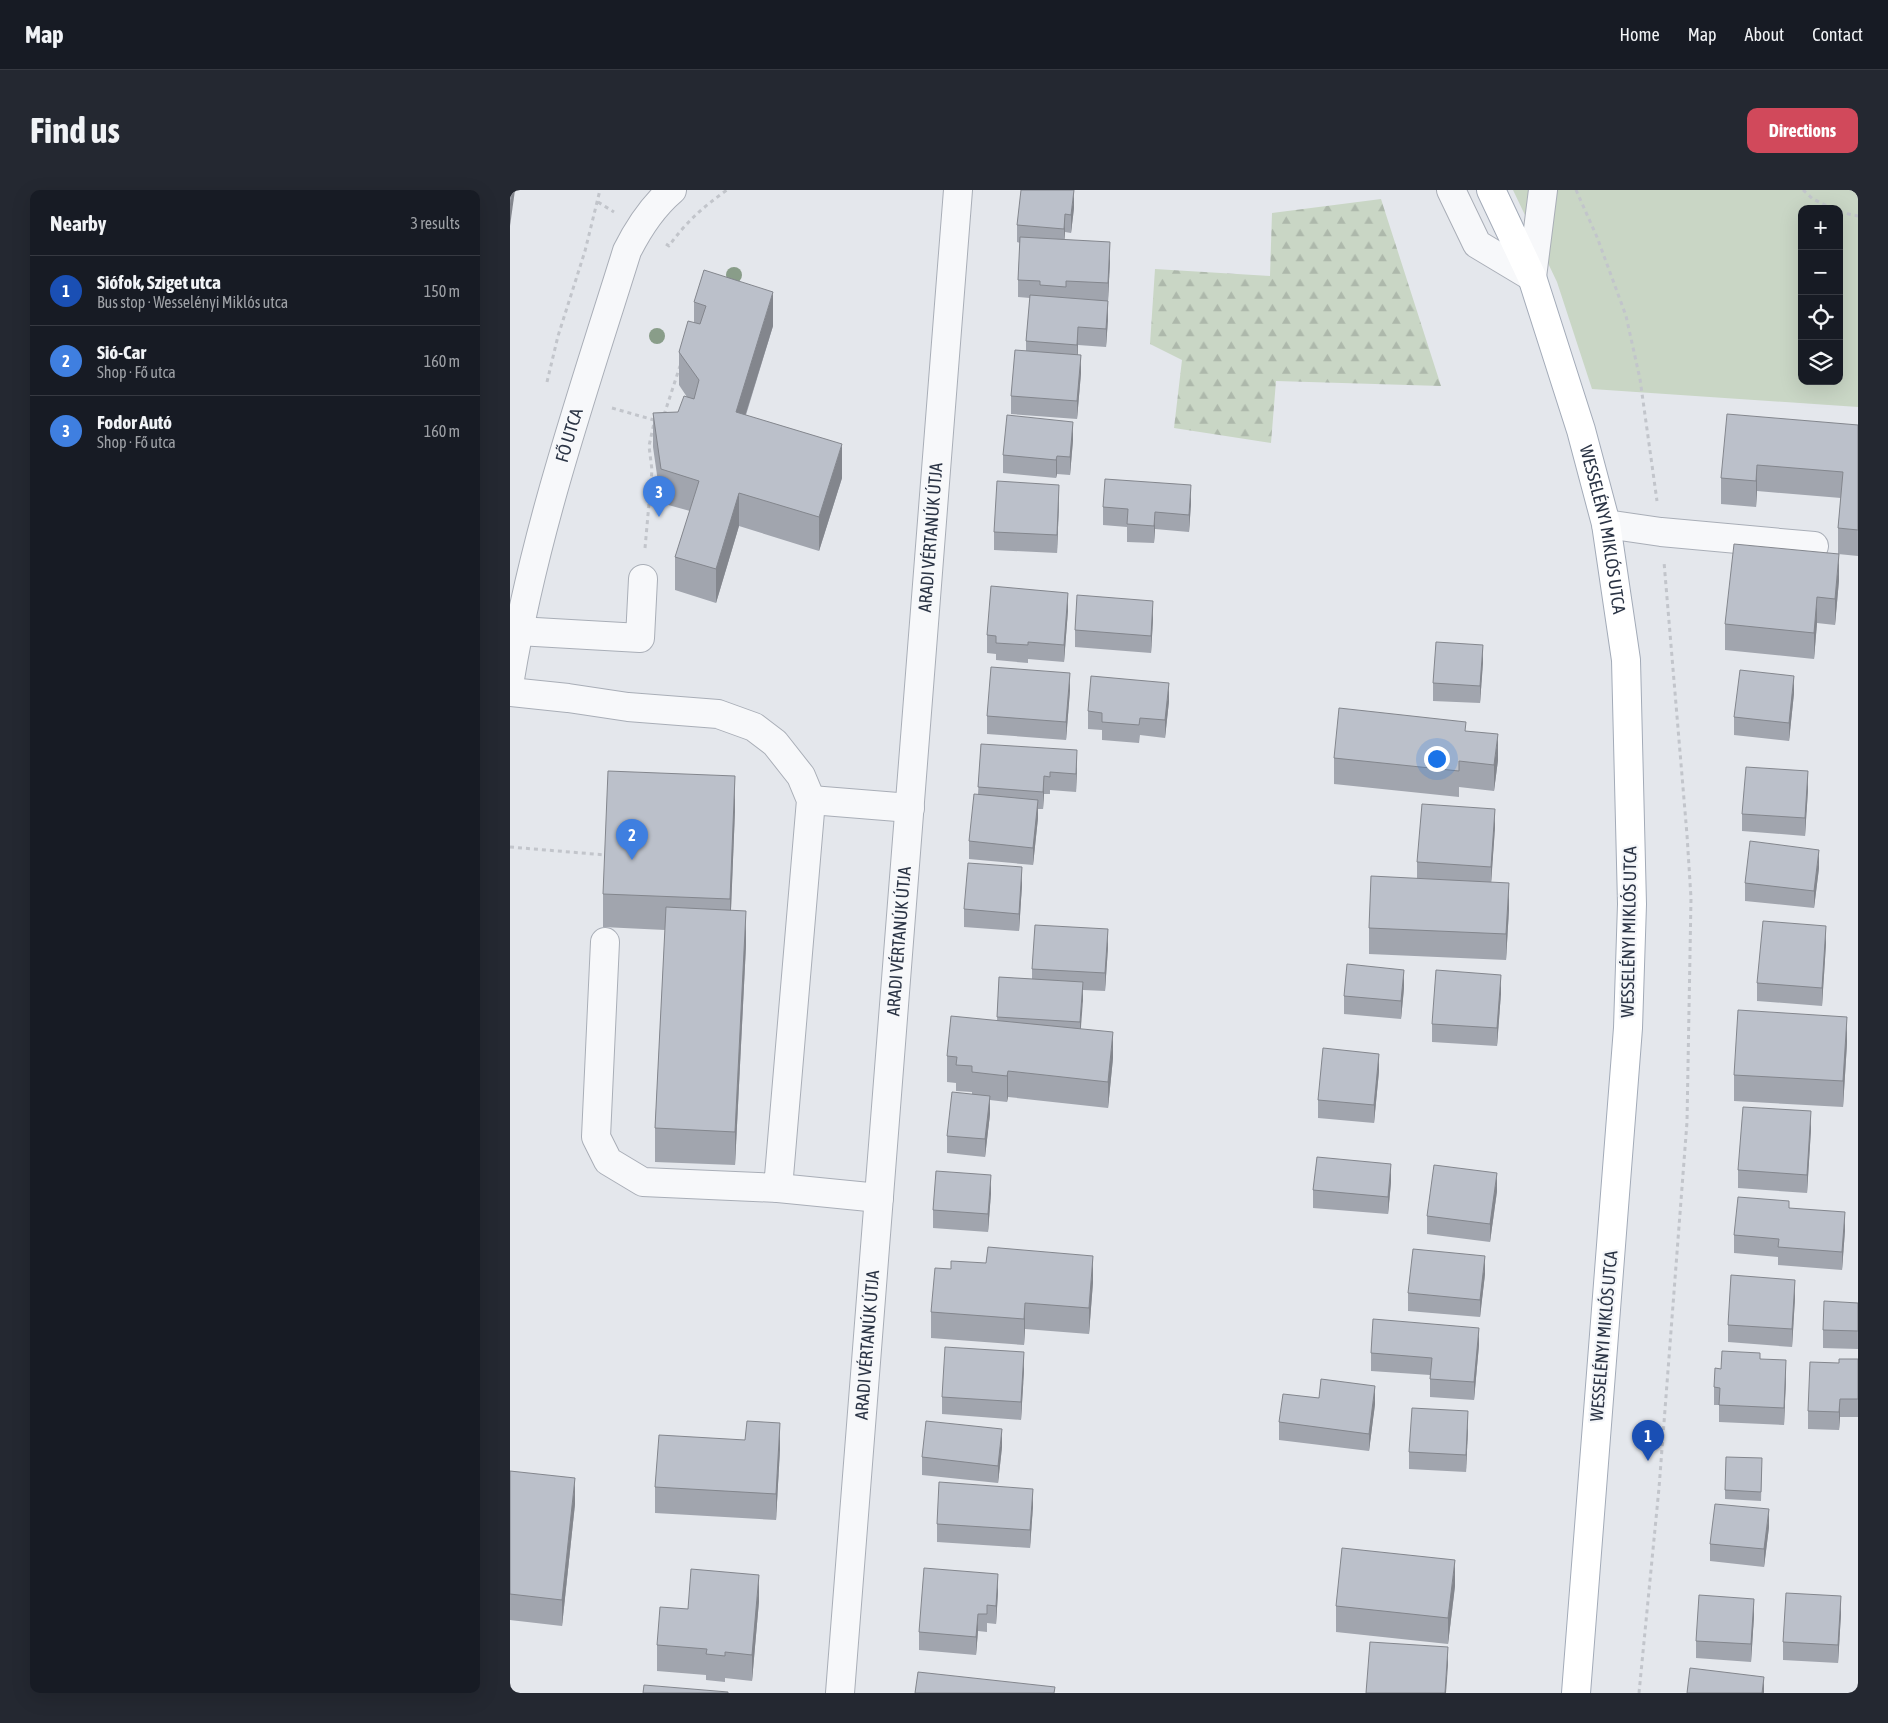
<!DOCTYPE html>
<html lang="en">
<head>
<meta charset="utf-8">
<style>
	:root { --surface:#171b24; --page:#242831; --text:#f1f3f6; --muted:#9ea1a6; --line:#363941; --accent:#d1495b }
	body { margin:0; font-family:"Asap Condensed",sans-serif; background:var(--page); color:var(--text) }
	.controls { position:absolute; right:15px; top:15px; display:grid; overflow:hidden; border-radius:10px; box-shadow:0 5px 20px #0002 }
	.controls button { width:45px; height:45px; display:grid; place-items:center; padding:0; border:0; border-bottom:1px solid var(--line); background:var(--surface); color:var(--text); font:25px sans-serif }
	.you { position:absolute; left:926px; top:568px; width:18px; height:18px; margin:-12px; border:4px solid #fff; border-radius:50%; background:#1a73e8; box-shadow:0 0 0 8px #1a73e833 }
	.badge { display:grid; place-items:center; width:32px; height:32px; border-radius:50%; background:var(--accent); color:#fff; font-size:16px; font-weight:700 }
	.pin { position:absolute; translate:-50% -41px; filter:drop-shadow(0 1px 2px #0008) }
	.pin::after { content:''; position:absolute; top:26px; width:18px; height:15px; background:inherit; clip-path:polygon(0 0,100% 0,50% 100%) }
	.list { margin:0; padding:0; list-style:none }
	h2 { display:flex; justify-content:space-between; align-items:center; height:65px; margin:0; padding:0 20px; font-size:21px }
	h2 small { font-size:16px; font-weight:400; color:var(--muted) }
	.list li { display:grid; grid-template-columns:32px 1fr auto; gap:15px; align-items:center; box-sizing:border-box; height:70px; padding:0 20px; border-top:1px solid var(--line) }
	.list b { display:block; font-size:19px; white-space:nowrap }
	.list p { margin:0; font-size:16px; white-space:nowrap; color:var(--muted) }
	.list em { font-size:16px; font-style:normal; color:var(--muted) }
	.icon { flex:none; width:28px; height:28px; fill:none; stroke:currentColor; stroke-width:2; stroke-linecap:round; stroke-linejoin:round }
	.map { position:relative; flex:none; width:1348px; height:1503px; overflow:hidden; border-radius:10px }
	header { display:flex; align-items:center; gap:30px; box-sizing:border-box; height:70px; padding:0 25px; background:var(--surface); border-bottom:1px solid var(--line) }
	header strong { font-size:24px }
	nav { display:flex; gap:28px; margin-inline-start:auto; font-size:18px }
	.intro { display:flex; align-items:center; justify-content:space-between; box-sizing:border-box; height:120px; padding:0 30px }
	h1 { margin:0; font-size:35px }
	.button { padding:12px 22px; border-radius:10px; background:var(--accent); color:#fff; font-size:18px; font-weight:700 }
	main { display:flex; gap:30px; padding:0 30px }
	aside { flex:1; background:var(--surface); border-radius:10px; box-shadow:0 5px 20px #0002 }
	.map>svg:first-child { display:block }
</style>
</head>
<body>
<header>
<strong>Map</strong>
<nav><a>Home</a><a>Map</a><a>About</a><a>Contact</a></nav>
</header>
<div class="intro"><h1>Find us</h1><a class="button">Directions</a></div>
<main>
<aside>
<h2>Nearby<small>3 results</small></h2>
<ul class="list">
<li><span class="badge" style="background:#1a4fb4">1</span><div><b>Siófok, Sziget utca</b><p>Bus stop · Wesselényi Miklós utca</p></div><em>150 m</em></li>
<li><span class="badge" style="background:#3f7fe0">2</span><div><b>Sió-Car</b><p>Shop · Fő utca</p></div><em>160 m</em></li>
<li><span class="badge" style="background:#3f7fe0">3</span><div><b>Fodor Autó</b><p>Shop · Fő utca</p></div><em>160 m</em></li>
</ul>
</aside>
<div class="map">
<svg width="1348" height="1503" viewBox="0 0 1348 1503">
	<defs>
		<pattern id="forest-firs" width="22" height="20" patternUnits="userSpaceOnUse" patternTransform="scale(1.25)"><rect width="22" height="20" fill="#c9d6c5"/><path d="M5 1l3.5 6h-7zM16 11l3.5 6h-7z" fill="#adb8ab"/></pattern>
	</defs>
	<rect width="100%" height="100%" fill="#e4e7ec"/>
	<!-- grass -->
	<path fill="#c9d6c5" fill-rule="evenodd" d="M1003,0h345v217l-266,-18 -35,-107zM1292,19h37v172h-37z"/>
	<!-- forest -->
	<path fill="url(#forest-firs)" d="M871,9l60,187 -165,-5 -5,62 -97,-15 8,-68 -32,-16 5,-75 115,7 2,-63z"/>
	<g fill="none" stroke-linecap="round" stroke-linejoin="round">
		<!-- minor casing -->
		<g stroke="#a9aeb7" stroke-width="30">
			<g id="minor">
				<path d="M941,0l26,54 55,33 11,-87"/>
				<path d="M1096,334l55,8 153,14"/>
				<path d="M8,441l122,7 3,-59"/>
				<path id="s1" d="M0,489c24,-146 73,-287 117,-428 12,-24 25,-44 45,-61"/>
				<path d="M0,502l58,6 60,9 90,7 36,13 21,16 26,33 10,24 -33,388 -135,-6 -35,-21 -12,-24 9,-195"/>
				<path d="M301,610l99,8"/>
				<path d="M268,998l101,10"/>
				<path id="s2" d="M330,1503l118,-1503"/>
			</g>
		</g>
		<!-- major casing -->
		<g stroke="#a3abb8" stroke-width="30">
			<g id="major">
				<path id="s3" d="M981,0l41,87 49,153 25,94 20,136 6,244 -4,124 -52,665"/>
			</g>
		</g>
		<!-- path -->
		<g stroke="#c2c5cb" stroke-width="3" stroke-dasharray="4 4" stroke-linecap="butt">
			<path d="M1066,0l21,47 29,79 14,63 17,122"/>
			<path d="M1293,0l10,9 20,10"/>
			<path d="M88,12l16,10"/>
			<path d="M1329,22l19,4"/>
			<path d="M156,54l3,2c17,-24 34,-39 58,-56"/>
			<path d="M37,192l11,-46 27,-85 15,-61"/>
			<path d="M102,218l42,12"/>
			<path d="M153,224l2,-2 15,-46"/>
			<path d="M135,358l7,-78 -3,-24 5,-23"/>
			<path d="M0,657l96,8"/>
			<path d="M1129,1503l20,-205 28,-366 4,-224 -4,-63 -23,-273"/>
		</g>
		<!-- minor -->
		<use href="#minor" stroke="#f7f8fa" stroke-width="28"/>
		<!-- major -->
		<use href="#major" stroke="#fff" stroke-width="28"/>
	</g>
	<!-- trees -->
	<g fill="#899d89">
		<circle cx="224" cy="85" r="8"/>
		<circle cx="147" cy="146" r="8"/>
	</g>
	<!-- wall -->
	<g fill="#a1a5ae">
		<path d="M564,18l-3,25 -6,-1 -1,7 46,21 -2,41v18l-2,28 -28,-2v10l3,18 -4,46 -66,-5v-18l15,-45v-10l4,-43 -12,-1v-17l2,-37 -3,-1v-17z"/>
		<path d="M184,112l79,24 -27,89 96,63 -23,73 -80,-25 -23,77 -41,-13v-33l15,-46 -29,-8 -8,-56v-34l25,-1 9,-15 -8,-12v-33l15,-30z"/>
		<path d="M1348,235v131l-20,-2v-26l3,-30 -84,-7 -1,16 -35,-3v-26z"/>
		<path d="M563,250l-3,35 -13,-1 -1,4 -53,-5v-18z"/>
		<path d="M549,312l-2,51 -63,-3v-18z"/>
		<path d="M681,313l-2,29 -34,-3 -1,14 -27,-1v-15l-24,-2v-18z"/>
		<path d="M1329,390l-4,45 -18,-2 -3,36 -89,-9v-26z"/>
		<path d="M558,420l-4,52 -36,-3v4l-32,-3v-6l-9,-1v-18z"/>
		<path d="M643,429l-2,34 -76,-6v-17z"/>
		<path d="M973,472l-3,41 -47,-2v-18z"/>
		<path d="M560,500l-4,50 -79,-6v-18z"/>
		<path d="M1284,503l-5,48 -55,-6v-18z"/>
		<path d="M659,511l-4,37 -25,-3 -1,8 -37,-3v-10l-14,-1v-18z"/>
		<path d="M956,541l32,29 -4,31 -35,-4v10l-125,-13v-26z"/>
		<path d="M471,554l96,24 -1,24 -26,-2v4h-6l-1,15h-5v9l-5,47 -64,-6v-18l9,-47z"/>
		<path d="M1298,599l-3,47 -63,-5v-17z"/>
		<path d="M225,620l-4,100 15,35 -11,220 -80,-3v-34l10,-198 -62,-3v-33z"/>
		<path d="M985,637l-4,55 18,27 -3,51 -137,-6v-26l48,-50v-16z"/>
		<path d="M1309,678l-5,40 -69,-7v-18z"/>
		<path d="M512,695l-3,46 -55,-4v-18z"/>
		<path d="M1316,753l-4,63 -65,-5v-18z"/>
		<path d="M598,757l-3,44 -22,-1 -3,39 33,29 -5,50 -100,-11 -1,5 -17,-2v14l-5,43 -38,-4v-17l25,-42v-2l-16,-1v-8l-9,-1v-26l50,-35 2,-44 33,2v-10z"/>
		<path d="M894,798l-3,31 -57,-5v-18z"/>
		<path d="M991,803l-4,53 -65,-4v-18z"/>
		<path d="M1337,853l-4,64 -109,-6v-26z"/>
		<path d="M869,881l-5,52 -56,-5v-18z"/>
		<path d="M1301,939l-4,64 -69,-5v-18z"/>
		<path d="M881,992l-3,32 -75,-6v-18z"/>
		<path d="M987,1001l-7,51 -63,-8v-18z"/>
		<path d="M481,1003l-3,39 -55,-4v-18z"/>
		<path d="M1279,1018l56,22 -3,40 -64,-5v-8l-44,-4v-18z"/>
		<path d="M975,1084l-5,43 -72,-6v-18z"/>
		<path d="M583,1092l-4,52 -64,-5 -1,16 -93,-7v-26z"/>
		<path d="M1285,1108l-3,49 -64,-5v-17z"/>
		<path d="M1348,1113v46l-35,-1v-18z"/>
		<path d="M969,1155l-5,55 -44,-3v-22l-59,-4v-18z"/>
		<path d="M1250,1169l26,19 -2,47 -65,-3v-17h-5v-18l7,-18z"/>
		<path d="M1348,1169v58h-18l-1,13 -31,-1v-18l31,-48z"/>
		<path d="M514,1180l-3,50 -79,-6v-17z"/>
		<path d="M809,1208l56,6 -6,47 -90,-11v-18z"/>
		<path d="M958,1239l-2,43 -57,-3v-17z"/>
		<path d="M492,1257l-4,36 -76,-8v-18z"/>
		<path d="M270,1259l-4,71 -121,-7v-26z"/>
		<path d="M1252,1277l-1,34 -36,-2v-9z"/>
		<path d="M0,1281l65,33 -13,122 -52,-6z"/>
		<path d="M523,1316l-3,42 -93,-6v-18z"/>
		<path d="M1259,1337l-5,40 -54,-6v-17z"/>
		<path d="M945,1396l-7,58 -112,-12v-26z"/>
		<path d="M488,1402l-2,32 -9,-1v9l-9,-1 -2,24 -57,-5v-18z"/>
		<path d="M249,1411l-7,80 -27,-3v4l-19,-2v-5l-49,-4v-26l31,-36z"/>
		<path d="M1331,1424l-3,49 -55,-3v-18z"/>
		<path d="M1244,1426l-3,46 -55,-4v-17z"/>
	</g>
	<!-- shaded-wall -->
	<g fill="#83868d">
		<path d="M2,0h3l-5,36v-17z"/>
		<path d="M564,0v18l-3,25v-18z"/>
		<path d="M555,24v18l-1,15v-18z"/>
		<path d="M600,52v18l-2,41v-18z"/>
		<path d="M263,102v34l-37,119v-33z"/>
		<path d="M598,111v18l-2,28v-18z"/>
		<path d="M568,137v18l-1,18v-18z"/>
		<path d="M571,165v18l-4,46v-18z"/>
		<path d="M563,232v18l-3,35v-18z"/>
		<path d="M332,254v34l-23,73v-34z"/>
		<path d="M547,266v18l-1,4v-18z"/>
		<path d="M1247,275v26l-1,16v-26z"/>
		<path d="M549,295v17l-2,51v-18z"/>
		<path d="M681,295v18l-2,29v-17z"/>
		<path d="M229,303v33l-23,77v-34z"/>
		<path d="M645,322v17l-1,14v-17z"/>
		<path d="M1329,364v26l-4,45v-26z"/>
		<path d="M558,403v17l-4,52v-17z"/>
		<path d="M1307,407v26l-3,36v-26z"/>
		<path d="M643,411v18l-2,34v-17z"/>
		<path d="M973,455v17l-3,41v-17z"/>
		<path d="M560,483v17l-4,50v-18z"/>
		<path d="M1284,486v17l-5,48v-18z"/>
		<path d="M659,493v18l-4,37v-18z"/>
		<path d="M988,544v26l-4,31v-26z"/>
		<path d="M567,560v18l-1,24v-18z"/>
		<path d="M1298,581v18l-3,47v-18z"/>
		<path d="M225,586v34l-5,123v-34z"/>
		<path d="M534,586v18l-1,15v-17z"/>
		<path d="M528,610v18l-5,47v-17z"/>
		<path d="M985,619v18l-4,58v-18z"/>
		<path d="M1309,660v18l-5,40v-17z"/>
		<path d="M512,677v18l-3,46v-17z"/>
		<path d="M999,693v26l-3,51v-26z"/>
		<path d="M236,721v34l-11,220v-33z"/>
		<path d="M1316,736v17l-4,63v-18z"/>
		<path d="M598,739v18l-3,44v-18z"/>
		<path d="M894,780v18l-3,31v-18z"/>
		<path d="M991,785v18l-4,53v-18z"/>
		<path d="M573,792v18l-3,40v-18z"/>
		<path d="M1337,827v26l-4,64v-26z"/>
		<path d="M603,842v26l-5,50v-26z"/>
		<path d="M869,864v17l-5,52v-18z"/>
		<path d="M498,881v26l-1,5v-26z"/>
		<path d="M480,906v18l-5,43v-18z"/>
		<path d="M1301,921v18l-4,64v-18z"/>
		<path d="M881,974v18l-3,32v-17z"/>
		<path d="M987,983v18l-7,51v-18z"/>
		<path d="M481,985v18l-3,39v-18z"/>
		<path d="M1335,1022v18l-3,40v-18z"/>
		<path d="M583,1066v26l-4,52v-26z"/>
		<path d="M975,1066v18l-5,43v-17z"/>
		<path d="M1285,1090v18l-3,49v-18z"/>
		<path d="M515,1113v26l-1,16v-26z"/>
		<path d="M969,1138v17l-5,55v-18z"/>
		<path d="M514,1162v18l-3,50v-18z"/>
		<path d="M1276,1170v18l-2,47v-17z"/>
		<path d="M865,1196v18l-6,47v-17z"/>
		<path d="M1330,1209v18l-1,13v-18z"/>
		<path d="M958,1221v18l-2,43v-17z"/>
		<path d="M270,1233v26l-4,71v-26z"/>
		<path d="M492,1239v18l-4,36v-17z"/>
		<path d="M65,1288v26l-13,122v-26z"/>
		<path d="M523,1299v17l-3,42v-18z"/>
		<path d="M1259,1319v18l-5,40v-18z"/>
		<path d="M945,1370v26l-7,58v-26z"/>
		<path d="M488,1384v18l-2,32v-18z"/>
		<path d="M249,1385v26l-7,80v-26z"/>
		<path d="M1331,1406v18l-3,49v-18z"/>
		<path d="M1244,1409v17l-3,46v-18z"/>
		<path d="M468,1424v17l-2,24v-18z"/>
		<path d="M938,1457v18l-2,28h-1z"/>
		<path d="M1254,1487v16h-2z"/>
	</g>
	<!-- building -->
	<g fill="#bbc0ca" stroke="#83868d">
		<path d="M0,0h2l-2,19z"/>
		<path d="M511,0h53l-3,25 -6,-1 -1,15 -47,-4z"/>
		<path d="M510,47l90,5 -2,41 -42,-2v6l-26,-2v-4l-22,-1z"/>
		<path d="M194,80l69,22 -37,120 106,32 -23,73 -80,-24 -23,76 -41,-12 24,-76 -38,-12 -8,-56 25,-1 6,-16 10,3 5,-19 -20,-28 9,-31 12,3 6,-18 -12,-4z"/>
		<path d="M520,105l78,6 -2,28 -28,-2 -1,18 -51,-4z"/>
		<path d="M505,160l66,5 -4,46 -66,-5z"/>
		<path d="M1217,224l131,11v105l-20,-2 5,-56 -86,-7 -1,16 -35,-3z"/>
		<path d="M497,225l66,7 -3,35 -13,-1 -1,4 -53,-5z"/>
		<path d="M595,289l86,6 -2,30 -34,-3 -1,14 -27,-2 1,-15 -25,-2z"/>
		<path d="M487,291l62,4 -2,50 -63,-3z"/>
		<path d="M1224,354l105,10 -4,45 -18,-2 -3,36 -89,-9z"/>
		<path d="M481,396l77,7 -4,52 -36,-3v3l-32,-2v-7l-9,-1z"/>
		<path d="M567,405l76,6 -2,35 -76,-6z"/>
		<path d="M926,452l47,3 -3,41 -47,-3z"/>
		<path d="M481,477l79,6 -4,49 -79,-6z"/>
		<path d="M1230,480l54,6 -5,47 -55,-6z"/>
		<path d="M581,486l78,7 -4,37 -25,-2 -1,7 -37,-3v-9l-14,-2z"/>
		<path d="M829,518l127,14 -1,9 33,3 -4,31 -35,-4v10l-125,-13z"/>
		<path d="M471,554l96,6 -1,24 -26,-2v5l-6,-1 -1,16 -65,-5z"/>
		<path d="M1236,577l62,4 -3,47 -63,-4z"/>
		<path d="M98,581l127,5 -5,123 -127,-5z"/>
		<path d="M464,604l64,6 -5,48 -64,-7z"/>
		<path d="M912,614l73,5 -4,58 -74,-5z"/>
		<path d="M1240,651l69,9 -5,41 -69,-8z"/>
		<path d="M458,673l54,4 -3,47 -55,-5z"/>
		<path d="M861,686l138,7 -3,51 -137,-6z"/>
		<path d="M156,717l80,4 -11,221 -80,-4z"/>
		<path d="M1253,731l63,5 -4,62 -65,-5z"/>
		<path d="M525,735l73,4 -3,44 -73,-4z"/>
		<path d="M837,774l57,6 -3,31 -57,-5z"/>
		<path d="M926,780l65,5 -4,53 -65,-4z"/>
		<path d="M489,787l84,5 -3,40 -83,-5z"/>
		<path d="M1228,820l109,7 -4,64 -109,-6z"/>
		<path d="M441,826l162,16 -5,50 -100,-11 -1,5 -35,-4v-6l-16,-1 1,-8 -10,-1z"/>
		<path d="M813,858l56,6 -5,51 -56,-5z"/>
		<path d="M442,902l38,4 -5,43 -38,-3z"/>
		<path d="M1233,917l68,4 -4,64 -69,-5z"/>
		<path d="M807,967l74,7 -3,33 -75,-7z"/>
		<path d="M924,975l63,8 -7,51 -63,-8z"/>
		<path d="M426,981l55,4 -3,39 -55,-4z"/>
		<path d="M1228,1007l51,4v7l56,4 -3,40 -64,-5 1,-8 -45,-4z"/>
		<path d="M478,1057l105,9 -4,52 -64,-5 -1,16 -93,-7 4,-44 16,1v-8l35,2z"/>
		<path d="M903,1059l72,7 -5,44 -72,-7z"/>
		<path d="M1221,1085l64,5 -3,49 -64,-4z"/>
		<path d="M1314,1111l34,2v28l-35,-1z"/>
		<path d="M863,1129l106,9 -5,54 -44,-3 2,-21 -61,-5z"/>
		<path d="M435,1157l79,5 -3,50 -79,-5z"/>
		<path d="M1212,1161l38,2v6l26,1 -2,48 -65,-3 1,-17 -6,-1 1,-19 6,1z"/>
		<path d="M1329,1169h19v40h-18l-1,13 -31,-1 2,-49 29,1z"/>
		<path d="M811,1189l54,7 -6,48 -90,-12 4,-28 36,4z"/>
		<path d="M902,1218l56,3 -2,44 -57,-3z"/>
		<path d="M237,1231l33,2 -4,71 -121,-7 4,-52 86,5z"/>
		<path d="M416,1231l76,8 -4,37 -76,-9z"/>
		<path d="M1216,1267l36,1 -1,34 -36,-2z"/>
		<path d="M0,1281l65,7 -13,122 -52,-6z"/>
		<path d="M429,1292l94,7 -3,41 -93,-6z"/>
		<path d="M1205,1314l54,5 -5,40 -54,-5z"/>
		<path d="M832,1358l113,12 -7,58 -112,-12z"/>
		<path d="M414,1378l74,6 -2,32 -9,-1v9h-9l-2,23 -57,-5z"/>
		<path d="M181,1379l68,6 -7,80 -27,-3v4l-19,-2 1,-5 -50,-4 3,-38 28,2z"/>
		<path d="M1276,1403l55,3 -3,49 -55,-3z"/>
		<path d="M1189,1405l55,4 -3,45 -55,-3z"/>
		<path d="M860,1452l78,5 -3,46h-79z"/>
		<path d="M1180,1478l74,9 -2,16h-75z"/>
		<path d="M408,1482l137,15 -1,6h-139z"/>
		<path d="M134,1495l84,7v1h-85z"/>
	</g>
	<g text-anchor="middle" stroke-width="4.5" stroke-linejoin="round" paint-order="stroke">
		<!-- street labels -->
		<g font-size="18" fill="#2b3445" stroke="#f4f6f9">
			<text dy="6" stroke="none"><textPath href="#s1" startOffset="251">FŐ UTCA</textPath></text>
			<text dy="6" stroke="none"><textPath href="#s3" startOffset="359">WESSELÉNYI MIKLÓS UTCA</textPath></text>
			<text dy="6" stroke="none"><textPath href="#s2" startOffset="1159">ARADI VÉRTANÚK ÚTJA</textPath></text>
			<text transform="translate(1119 742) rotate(-89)" y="6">WESSELÉNYI MIKLÓS UTCA</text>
			<text dy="6" stroke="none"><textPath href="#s2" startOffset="754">ARADI VÉRTANÚK ÚTJA</textPath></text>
			<text transform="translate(1094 1146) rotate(-85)" y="6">WESSELÉNYI MIKLÓS UTCA</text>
			<text dy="6" stroke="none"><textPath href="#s2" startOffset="349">ARADI VÉRTANÚK ÚTJA</textPath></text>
		</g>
	</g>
</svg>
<div class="controls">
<button>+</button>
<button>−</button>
<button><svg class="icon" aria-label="locate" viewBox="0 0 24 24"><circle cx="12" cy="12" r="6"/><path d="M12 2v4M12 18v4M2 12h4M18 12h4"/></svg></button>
<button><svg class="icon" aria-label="layers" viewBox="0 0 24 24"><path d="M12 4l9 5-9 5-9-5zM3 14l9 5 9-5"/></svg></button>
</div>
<div class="you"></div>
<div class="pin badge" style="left:1138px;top:1271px;background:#1a4fb4">1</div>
<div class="pin badge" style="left:122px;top:670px;background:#3f7fe0">2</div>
<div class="pin badge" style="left:149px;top:327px;background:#3f7fe0">3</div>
</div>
</main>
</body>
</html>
